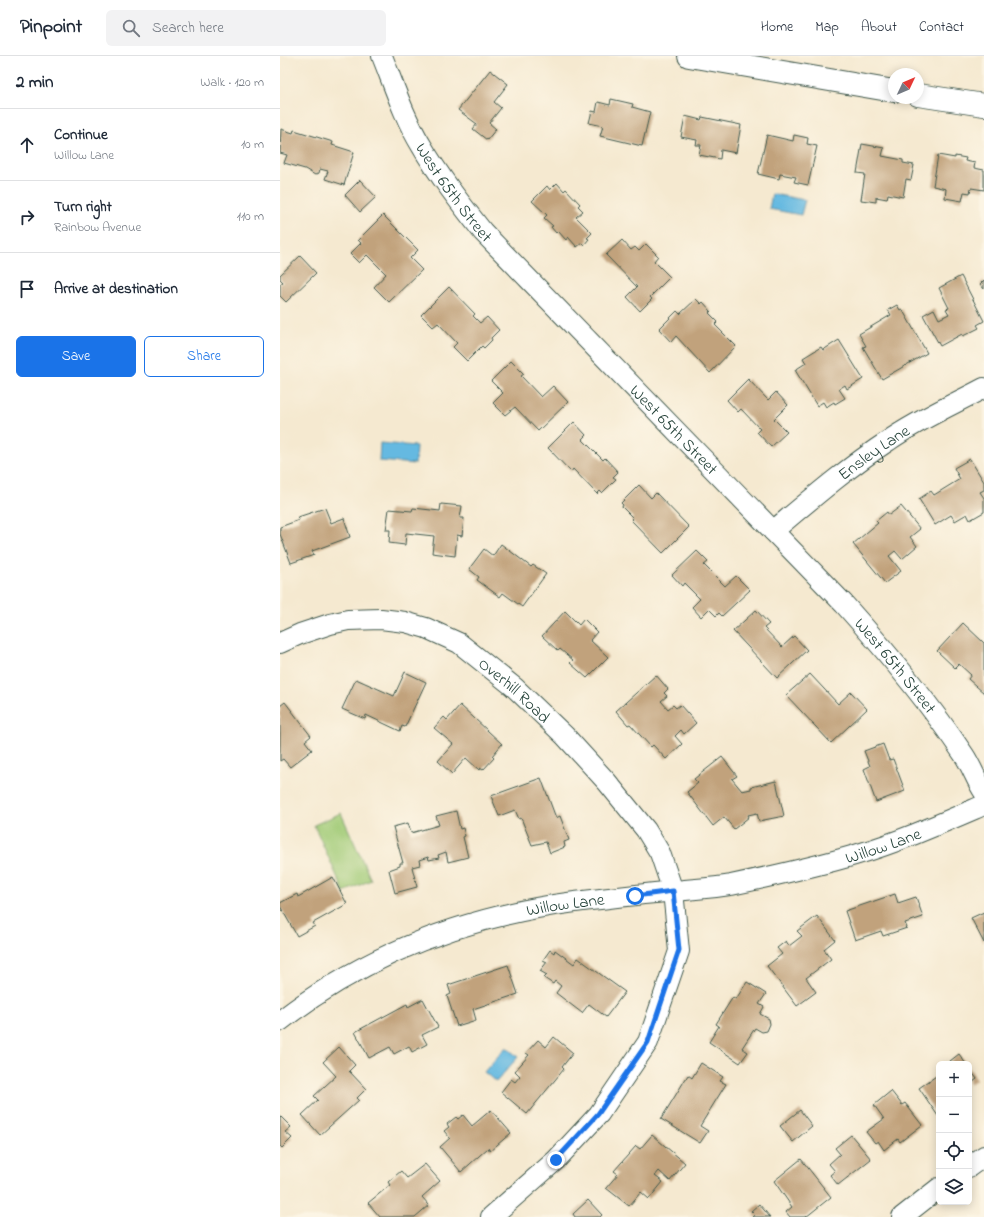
<!DOCTYPE html>
<html lang="en">
<head>
<meta charset="utf-8">
<style>
	:root { --surface:#fff; --page:#f2f2f3; --text:#1f2937; --muted:#747a83; --line:#e0e1e3; --accent:#1a73e8 }
	body { margin:0; font-family:"Indie Flower",sans-serif; background:var(--page); color:var(--text) }
	.controls { position:absolute; right:12px; bottom:12px; display:grid; overflow:hidden; border-radius:6px; box-shadow:0 2px 10px #0003 }
	.controls button { width:36px; height:36px; display:grid; place-items:center; padding:0; border:0; border-bottom:1px solid var(--line); background:var(--surface); color:var(--text); font:20px sans-serif }
	.compass { position:absolute; left:608px; top:12px; width:36px; height:36px; border-radius:50%; background:var(--surface); box-shadow:0 2px 10px #0003; rotate:46deg }
	.stop { position:absolute; width:12px; height:12px; margin:-9px; border:3px solid #1a73e8; border-radius:50%; background:#fff }
	.stop.end { background:#1a73e8; border-color:#fff; box-shadow:0 1px 4px #0008 }
	.list { margin:0; padding:0; list-style:none }
	h2 { display:flex; justify-content:space-between; align-items:center; height:52px; margin:0; padding:0 16px; font-size:17px }
	h2 small { font-size:13px; font-weight:400; color:var(--muted) }
	.list li { display:grid; grid-template-columns:26px 1fr auto; gap:12px; align-items:center; box-sizing:border-box; height:72px; padding:0 16px; border-top:1px solid var(--line) }
	.list b { display:block; font-size:15px; white-space:nowrap }
	.list p { margin:0; font-size:13px; white-space:nowrap; color:var(--muted) }
	.list em { font-size:13px; font-style:normal; color:var(--muted) }
	.actions { display:flex; gap:8px; padding:12px 16px }
	.actions a { flex:1; padding:9px 0; border:1px solid var(--accent); border-radius:6px; text-align:center; font-size:14px; color:var(--accent) }
	.actions .main { background:var(--accent); color:#fff }
	.icon { flex:none; width:22px; height:22px; fill:none; stroke:currentColor; stroke-width:2; stroke-linecap:round; stroke-linejoin:round }
	.map { position:relative; flex:none; width:704px; height:1161px; overflow:hidden }
	header { display:flex; align-items:center; gap:24px; box-sizing:border-box; height:56px; padding:0 20px; background:var(--surface); border-bottom:1px solid var(--line) }
	header strong { font-size:19px }
	nav { display:flex; gap:22px; margin-inline-start:auto; font-size:14px }
	.search { width:280px; height:36px; background:var(--page); display:flex; align-items:center; gap:10px; box-sizing:border-box; padding:0 14px; border-radius:6px; color:var(--muted); font-size:15px }
	main { display:flex }
	aside { flex:1; background:var(--surface) }
	.map>svg:first-child { display:block }
</style>
</head>
<body>
<header>
<strong>Pinpoint</strong>
<div class="search"><svg class="icon" aria-label="search" viewBox="0 0 24 24"><circle cx="10" cy="10" r="6"/><path d="M15 15l6 6"/></svg>Search here</div>
<nav><a>Home</a><a>Map</a><a>About</a><a>Contact</a></nav>
</header>
<main>
<aside>
<h2>2 min<small>Walk · 120 m</small></h2>
<ul class="list">
<li><svg class="icon" aria-label="ahead" viewBox="0 0 24 24"><path d="M12 20V5M6 11l6-6 6 6"/></svg><div><b>Continue</b><p>Willow Lane</p></div><em>10 m</em></li>
<li><svg class="icon" aria-label="right" viewBox="0 0 24 24"><path d="M7 20v-9h11M14 6l5 5-5 5"/></svg><div><b>Turn right</b><p>Rainbow Avenue</p></div><em>110 m</em></li>
<li><svg class="icon" aria-label="arrive" viewBox="0 0 24 24"><path d="M6 21V4h12l-3 4 3 4H6"/></svg><div><b>Arrive at destination</b></div></li>
</ul>
<div class="actions"><a class="main">Save</a><a>Share</a></div>
</aside>
<div class="map">
<svg width="704" height="1161" viewBox="0 0 704 1161">
	<rect width="100%" height="100%" fill="#fcf5e5"/>
	<filter id="ink" filterUnits="userSpaceOnUse"><feTurbulence type="fractalNoise" baseFrequency=".025" numOctaves="2"/><feDisplacementMap in="SourceGraphic" scale="8" xChannelSelector="R" yChannelSelector="G"/><feConvolveMatrix kernelMatrix="1 2 1 2 8 2 1 2 1" color-interpolation-filters="sRGB"/></filter>
	<filter id="wash" filterUnits="userSpaceOnUse"><feTurbulence type="fractalNoise" baseFrequency=".012" numOctaves="4" result="noise"/><feDisplacementMap in="SourceGraphic" scale="16" xChannelSelector="R" yChannelSelector="G"/><feGaussianBlur stdDeviation="0.9" result="paint"/><feColorMatrix in="noise" values="0 0 0 0 0 0 0 0 0 0 0 0 0 0 0 0 0 1.4 0 .05"/><feComposite in="paint" operator="in"/></filter>
	<g filter="url(#wash)">
		<rect width="100%" height="100%" fill="#f5e9d0"/>
		<!-- green -->
		<path fill="#a1cb77" stroke="#608456" d="M61,757l30,67 -27,12 -30,-67z"/>
		<!-- water -->
		<g fill="#65b9e1" stroke="#427b8a">
			<path d="M492,138l33,6 -4,15 -32,-6z"/>
			<path d="M100,387l36,3 -1,18 -36,-3z"/>
			<path d="M226,991l12,10 -22,25 -12,-10z"/>
		</g>
		<g id="blocks">
			<!-- building -->
			<g fill="#c1a27b">
				<path d="M210,14l18,14 -14,18 7,6 -12,15 7,6 -9,11 -14,-11 4,-5 -19,-14z"/>
				<path d="M331,43l22,5 -1,3 18,5 -8,34 -42,-10 3,-10 -14,-3 3,-12 4,1 2,-10 12,3z"/>
				<path d="M405,60l16,4 1,-3 39,8 -5,28 -15,-3 -1,9 -21,-4 2,-10h-5l1,-5 -16,-3z"/>
				<path d="M1,73l12,4 1,-3 39,12 -1,3 22,7 -10,33 -19,-6 3,-8 -8,-2 -1,4 -4,2 -10,-6 -21,-6 3,-8 -7,-2z"/>
				<path d="M487,79l26,6 1,-6 14,3 -1,6 10,2 -9,39 -14,-3 2,-5 -16,-3 -1,5 -21,-5z"/>
				<path d="M582,88l22,4 -2,8 21,4v3l11,2 -3,15 -5,-1 -3,18 -15,-3 -1,5 -11,-2v5l-15,-2 4,-26 -8,-1z"/>
				<path d="M658,99l17,3v-2l11,2 -1,3 10,2 -1,5 10,2v20l-13,-2 -1,5 -6,-1 -2,9 -17,-3 1,-9 -13,-3z"/>
				<path d="M80,124l16,17 -16,15 -15,-17z"/>
				<path d="M277,127l7,8 2,-2 14,15 -2,2 5,5 -7,6 16,16 -5,5 2,1 -5,6 -2,-2 -5,4 -9,-10 -2,3 -8,-9 -2,2 -5,-6 2,-1 -9,-8 3,-3 -15,-14 15,-15 3,4z"/>
				<path d="M103,159l35,35 -8,8 12,12 -33,32 -15,-15 12,-13 -19,-19 -8,8 -9,-9 11,-11 -3,-3z"/>
				<path d="M342,184l9,10 4,-3 4,4 7,-7 12,12 -4,5 16,16 -20,20 2,2 -12,12 -13,-14 10,-10 -31,-32z"/>
				<path d="M20,200l16,17 -30,29 -6,-6v-12l3,-2 -3,-3v-4z"/>
				<path d="M681,220l23,45 -7,4 2,3 -16,8 -1,-2 -22,12 -17,-31 11,-6 5,10 10,-5 -3,-5 3,-1 -10,-20z"/>
				<path d="M704,224v9l-4,-5z"/>
				<path d="M169,231l26,27 -2,2 7,7 7,-6 12,13 -8,8 1,2 -8,8 -2,-2 -15,15 -14,-14 4,-4 -19,-20 -5,4 -12,-12z"/>
				<path d="M416,243l5,5 2,-2 8,9 -2,2 9,9 -3,3 21,21 -26,27 -34,-37 -5,6 -12,-13 18,-18 3,3z"/>
				<path d="M617,249l3,5 2,-1 25,44 -45,26 -19,-32 3,-1 -7,-12 32,-19 -3,-5z"/>
				<path d="M559,284l24,39 -16,10 -2,-4 -6,4 6,9 -10,6 -1,-2 -8,5 -3,-5 -6,4 -22,-36 11,-7 -3,-5 18,-11 2,3z"/>
				<path d="M231,305l13,13 -3,2 20,21 12,-11 15,16 -30,29 -23,-24 -10,8 -12,-12 10,-10 -12,-12z"/>
				<path d="M468,323l20,21 8,-8 12,13 -14,14 13,13 -16,15 -14,-15 3,-3 -19,-20 -3,3 -11,-12z"/>
				<path d="M294,366l12,13 -4,4 21,21 2,-2 13,14 -5,5 3,2 -14,14 -2,-2 -3,3 -24,-25 -2,3 -23,-24z"/>
				<path d="M690,403l14,23v8l-4,2 4,6v14l-14,8 -3,-6 -12,7 -4,-6 -16,10 -16,-26 12,-8 3,4 26,-16 -6,-11z"/>
				<path d="M359,429l12,13 5,-5 33,34 -26,26 -32,-33 2,-2 -11,-11 1,-2 -2,-2z"/>
				<path d="M161,448l21,2 -2,12h4l-2,18 -5,-1 -2,21 -23,-3 2,-17 -28,-3 -1,12 -16,-2 1,-13h-4l3,-21 23,2 1,-3 27,3z"/>
				<path d="M621,450l19,23 -10,8 7,9 -15,13 -7,-8 -6,5 12,15 -16,12 -32,-39 25,-21 -2,-2 11,-9 2,3z"/>
				<path d="M45,452l6,15 13,-5 6,19 -38,14 2,4 -23,8 -11,-29v-7l19,-7 -1,-3z"/>
				<path d="M221,488l30,23 2,-2 13,9 -24,33 -19,-14 -3,4 -23,-17 2,-3 -10,-8 15,-20 9,7z"/>
				<path d="M417,495l11,11 -4,3 21,21 11,-10 14,14 -28,26 -3,-3 -3,3 -7,-7 -8,8 -9,-10 8,-8 -16,-16 -2,3 -10,-11z"/>
				<path d="M476,554l13,14 -5,4 18,19 12,-11 13,14 -30,28 -44,-47z"/>
				<path d="M285,555l14,14 5,-6 13,13 -7,8 18,17 -21,21 -17,-15 3,-3 -13,-11 -2,2 -16,-15z"/>
				<path d="M683,567l21,20v50l-16,-14 3,-4 -12,-11 -4,4 -18,-17z"/>
				<path d="M125,616l21,10 -21,45 -3,-1 -2,5 -34,-16 -1,4 -23,-10 14,-30 38,17z"/>
				<path d="M530,618l28,30 13,-12 16,17 -36,34 -45,-48z"/>
				<path d="M376,619l12,14 -4,4 3,3 -6,5 7,8 5,-4 3,3 4,-3 16,18 -12,11 -3,-4 -6,6 7,8 -16,15 -13,-14 -2,2 -21,-23 -2,1 -12,-14z"/>
				<path d="M5,646l26,34 -6,5 7,9 -22,17 -7,-8 -3,2v-55z"/>
				<path d="M180,649l42,39 -10,12 2,2 -11,12 -3,-2 -1,2 -13,-12 -14,16 -14,-13 15,-17 -19,-16 10,-11 3,3z"/>
				<path d="M603,688l6,16 4,-1 12,32 -29,11 -12,-33 6,-3 -6,-15z"/>
				<path d="M442,701l15,19 -5,3 10,12 9,-2v-2l25,-6 8,35 -25,5 -2,-8 -9,2 1,2 -15,12 -10,-12 -11,9 -26,-34 11,-9 -4,-4z"/>
				<path d="M261,722l15,40 4,-2 9,24 -5,2 1,5 -15,6 -4,-11 -14,3 -11,-27 -2,1 -4,-9 -16,6 -8,-20z"/>
				<path d="M176,755l4,18 3,-1 2,8 -2,1 5,20 -20,5 -2,-10 -8,3 1,3 -10,2 -1,-3 -9,3 1,5 -8,2 5,20 -22,6 -6,-23 11,-4v-3h3l-10,-36 15,-4 3,10 28,-8 -3,-9z"/>
				<path d="M53,821l14,27 -34,19 2,3 -18,10 -17,-30v-3l17,-9 1,3z"/>
				<path d="M615,838l3,9 18,-6 7,20 -18,6 2,5 -24,8 -2,-5 -26,9 -10,-29z"/>
				<path d="M704,856v31l-13,-25z"/>
				<path d="M537,860l18,24 -11,9 7,10 -25,19 10,14 -19,14 -30,-40 15,-12 -5,-6 9,-7 3,5 13,-10 -5,-5z"/>
				<path d="M270,894l4,3 1,-3 19,14 4,-6 47,34 -19,25 -17,-13 -7,9 -26,-20 5,-7 -6,-5 -2,3 -9,-6 3,-3 -7,-4 7,-9 -4,-2z"/>
				<path d="M228,909l10,29 -45,15 3,11 -19,6 -10,-30 4,-2 -3,-9z"/>
				<path d="M467,926l19,12 -7,10 5,3 -4,7 9,5 1,5 -3,7 -5,1 -7,-4 -13,20 6,4 -8,11 -31,-21 10,-16 -3,-2 17,-27 3,2z"/>
				<path d="M143,943l15,28 -16,8 5,9 -15,8 -3,-6 -15,8 -4,-7 -21,11 -14,-26 52,-28 1,3z"/>
				<path d="M274,981l19,16 -11,14 2,2 -37,45 -26,-22 10,-13 4,3 5,-6 -5,-5 14,-16 -3,-2 12,-13 8,7z"/>
				<path d="M59,991l16,18 -6,6 17,18 -9,9 2,2 -39,35 -18,-20 16,-15 -4,-4 22,-20 -13,-14z"/>
				<path d="M679,998l7,10h-14l-2,-3z"/>
				<path d="M421,1007l22,14 -3,4 6,3 -26,42 8,5 -8,12 -39,-24 27,-44 4,3z"/>
				<path d="M689,1012l8,11 -8,6z"/>
				<path d="M659,1018v41l-1,1 -19,-28z"/>
				<path d="M611,1035l11,14 3,-2 17,22 -22,17 -2,-3 -14,11 -6,-9 -3,2 -9,-11 18,-13 -10,-14z"/>
				<path d="M211,1054l20,23 -21,18 -2,-3 -27,24 -21,-25 10,-9 -6,-7 5,-4 -2,-3 9,-7 2,2 5,-4 9,11z"/>
				<path d="M520,1054l12,16 -19,16 -13,-16z"/>
				<path d="M0,1060l11,11 -6,5 7,6 -10,10 -2,-2z"/>
				<path d="M372,1079l33,28 -15,18 -11,-10 -4,5 8,6 -14,17 -8,-7 -12,14 -23,-18 12,-14 -4,-3 22,-25 4,3z"/>
				<path d="M571,1079l20,24 -33,26 -8,-10 5,-4 -6,-7 11,-10 -5,-6z"/>
				<path d="M521,1103l30,38 -25,20h-16l-4,-5 6,-5 -18,-26z"/>
				<path d="M145,1108l15,17 -18,16 7,8 -14,12h-35l-12,-14 22,-18 -2,-3 13,-11 6,7z"/>
				<path d="M308,1144l14,15 -2,2h-25l-2,-3z"/>
				<path d="M479,1148l11,13h-18l3,-2 -4,-4z"/>
			</g>
		</g>
	</g>
	<g filter="url(#ink)">
		<use href="#blocks" fill-opacity="0" stroke="#3f574b" stroke-width="1"/>
		<g fill="none" stroke-linecap="round" stroke-linejoin="round">
			<!-- minor casing -->
			<g stroke="#3f574b" stroke-width="22">
				<g id="minor">
					<path id="s1" d="M102,0c12,30 22,61 39,89 18,31 40,59 62,87l361,372c43,48 84,97 120,151 8,12 12,25 20,37"/>
					<path id="s2" d="M493,475c37,-31 74,-63 115,-90 30,-21 64,-36 96,-53"/>
					<path id="s3" d="M0,587l20,-9 30,-10 18,-4 33,-1 24,3 21,6 33,15 55,44 51,49 42,46 39,48 14,23 13,38 6,60 -31,91 -49,72 -43,46 -65,57"/>
					<path id="s4" d="M0,965c86,-67 187,-105 295,-119 33,-4 67,-8 100,-11 19,-2 38,-3 56,-6 42,-9 83,-18 124,-30 44,-13 87,-32 129,-50"/>
					<path d="M689,1111l15,-11"/>
					<path d="M622,1161l37,-29"/>
				</g>
			</g>
			<!-- tertiary casing -->
			<g stroke="#3f574b" stroke-width="24">
				<g id="tertiary">
					<path d="M409,0l205,35"/>
					<path d="M638,39l66,10"/>
				</g>
			</g>
			<!-- minor -->
			<use href="#minor" stroke="#fff" stroke-width="20"/>
			<!-- tertiary -->
			<use href="#tertiary" stroke="#fff" stroke-width="22"/>
		</g>
	</g>
	<g fill="none" stroke-linecap="round" stroke-linejoin="round" filter="url(#ink)">
		<!-- route -->
		<path stroke="#1a73e8" stroke-width="5" d="M276,1104l42,-46 50,-72 31,-92 -6,-59 -38,5"/>
	</g>
	<g text-anchor="middle" stroke-width="3.5" stroke-linejoin="round" paint-order="stroke">
		<!-- street labels -->
		<g font-size="17" fill="#1f3d34" stroke="#fcf5e5">
			<text dy="6" stroke="none"><textPath href="#s1" startOffset="155">West 65th Street</textPath></text>
			<text dy="6" stroke="none"><textPath href="#s1" startOffset="479">West 65th Street</textPath></text>
			<text dy="6" stroke="none"><textPath href="#s2" startOffset="128">Ensley Lane</textPath></text>
			<text dy="6" stroke="none"><textPath href="#s1" startOffset="803">West 65th Street</textPath></text>
			<text dy="6" stroke="none"><textPath href="#s3" startOffset="260">Overhill Road</textPath></text>
			<text dy="6" stroke="none"><textPath href="#s4" startOffset="636">Willow Lane</textPath></text>
			<text dy="6" stroke="none"><textPath href="#s4" startOffset="312">Willow Lane</textPath></text>
		</g>
	</g>
</svg>
<div class="controls">
<button>+</button>
<button>−</button>
<button><svg class="icon" aria-label="locate" viewBox="0 0 24 24"><circle cx="12" cy="12" r="6"/><path d="M12 2v4M12 18v4M2 12h4M18 12h4"/></svg></button>
<button><svg class="icon" aria-label="layers" viewBox="0 0 24 24"><path d="M12 4l9 5-9 5-9-5zM3 14l9 5 9-5"/></svg></button>
</div>
<svg class="compass" viewBox="-18 -18 36 36"><path d="M0-13l5 13h-10z" fill="#e53935"/><path d="M0 13l5-13h-10z" fill="#747a83"/></svg>
<div class="stop" style="left:355px;top:840px"></div>
<div class="stop end" style="left:276px;top:1104px"></div>
</div>
</main>
</body>
</html>
